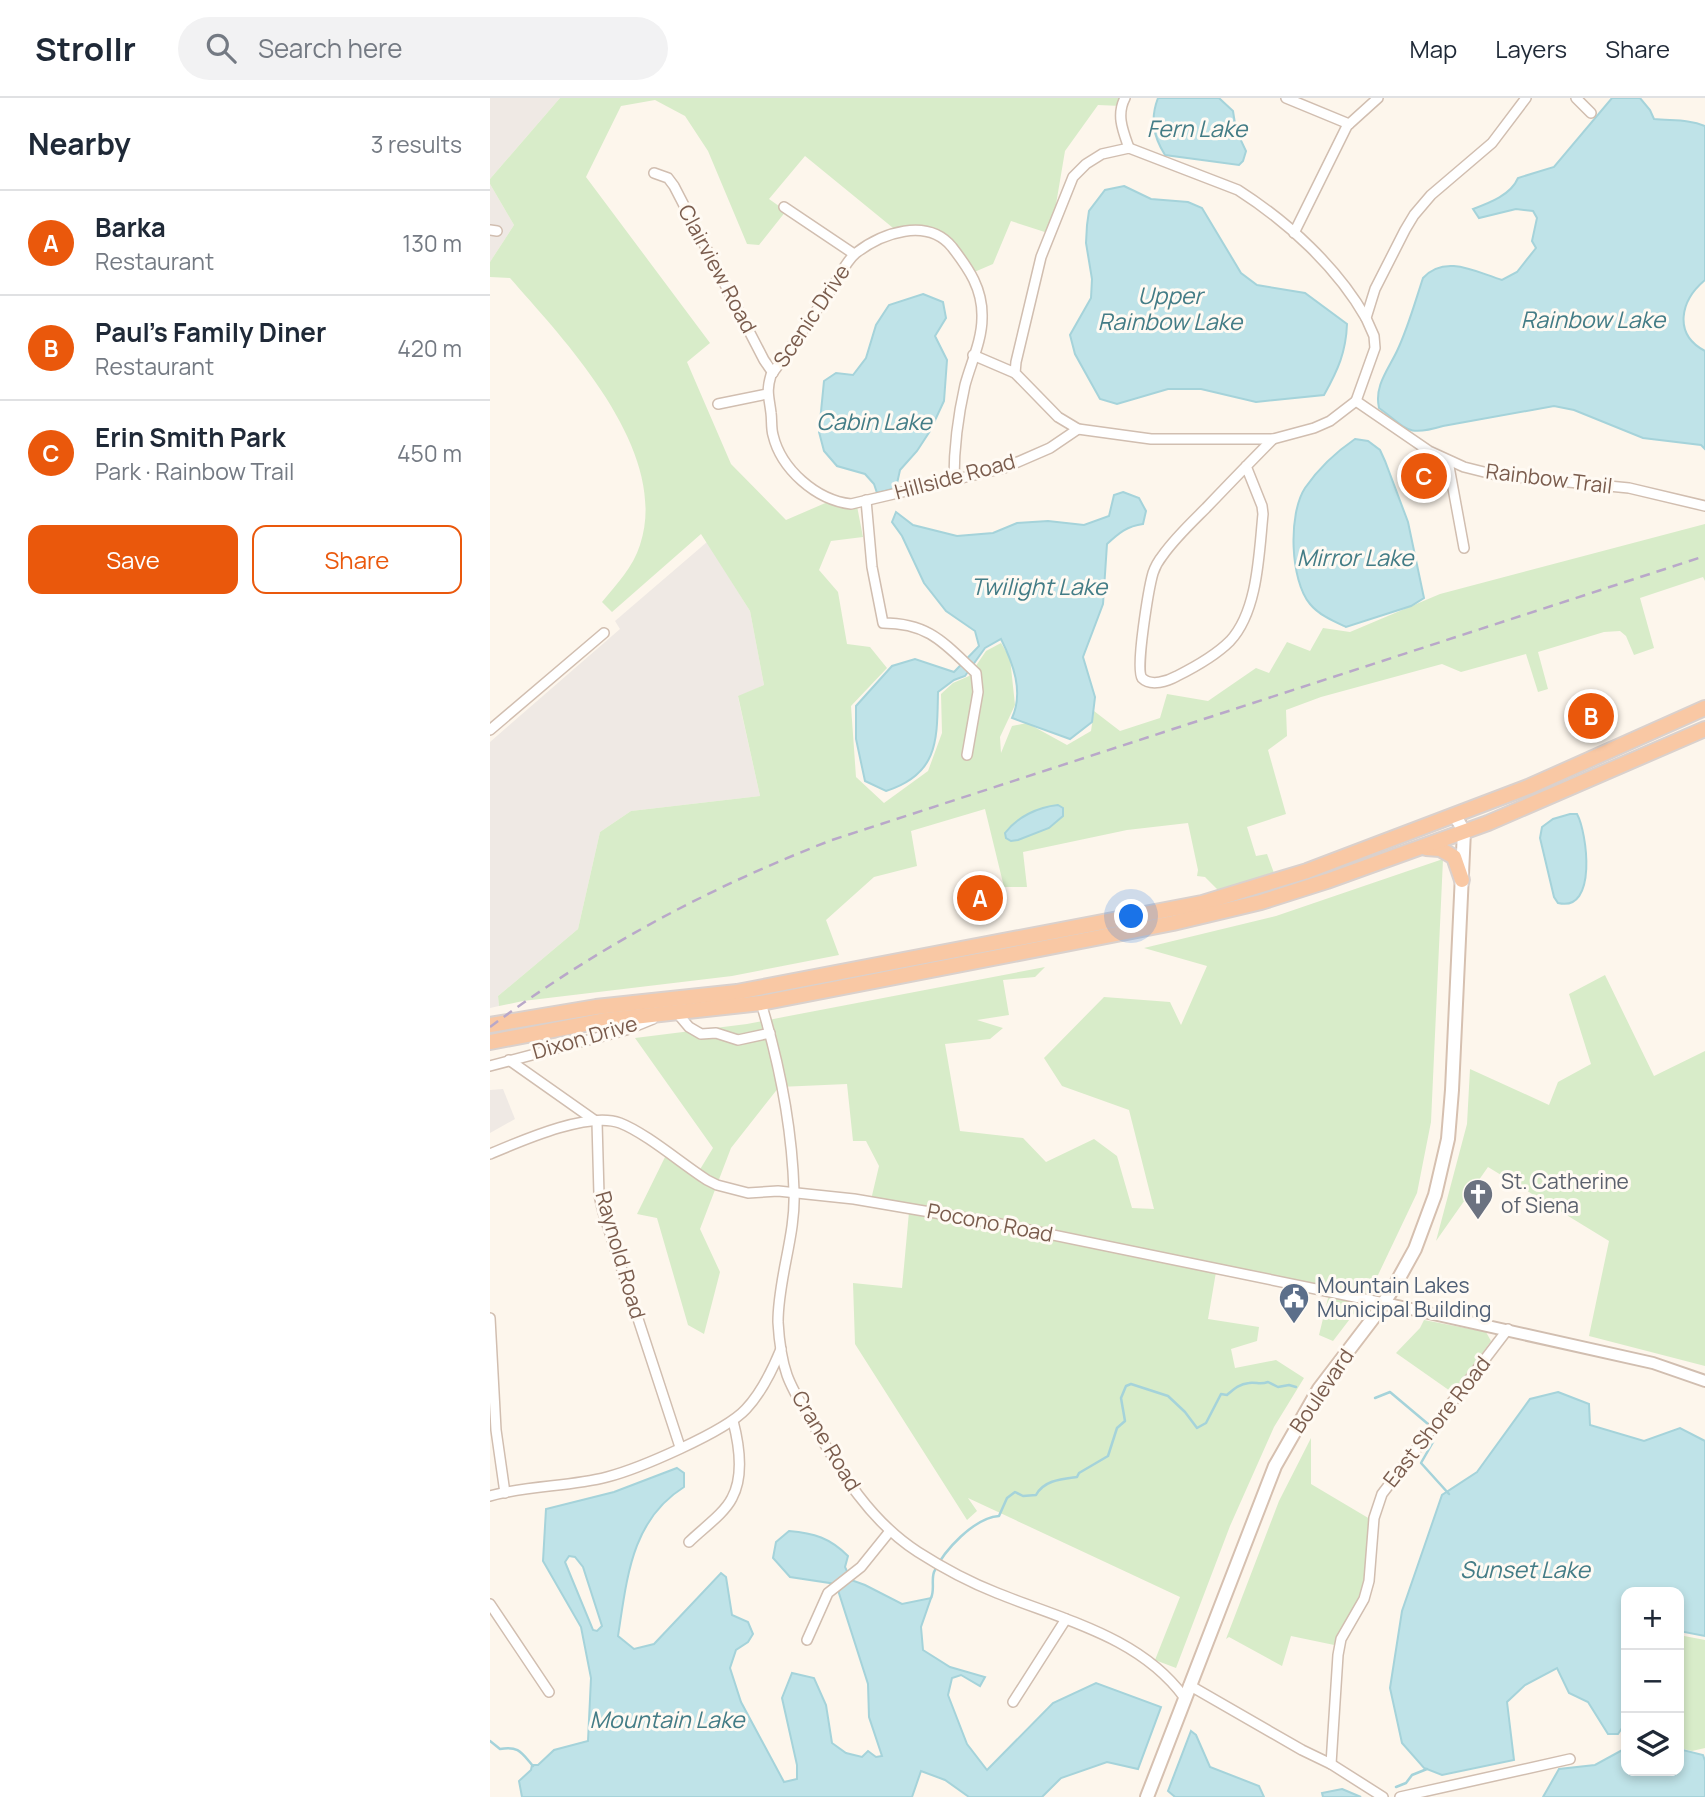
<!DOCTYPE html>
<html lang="en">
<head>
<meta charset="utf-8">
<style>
	:root { --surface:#fff; --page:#f2f2f3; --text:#1f2937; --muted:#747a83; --line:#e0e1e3; --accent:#ea580c }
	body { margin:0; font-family:Manrope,sans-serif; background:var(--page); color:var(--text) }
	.controls { position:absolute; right:21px; bottom:21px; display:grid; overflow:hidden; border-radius:14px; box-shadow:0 4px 10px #0003 }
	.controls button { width:63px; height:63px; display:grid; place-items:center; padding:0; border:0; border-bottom:2px solid var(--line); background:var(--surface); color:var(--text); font:35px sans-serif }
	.you { position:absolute; left:642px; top:819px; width:24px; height:24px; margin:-18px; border:5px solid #fff; border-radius:50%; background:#1a73e8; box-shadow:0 0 0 10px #1a73e833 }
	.badge { display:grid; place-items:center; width:46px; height:46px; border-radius:50%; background:var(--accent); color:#fff; font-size:23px; font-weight:700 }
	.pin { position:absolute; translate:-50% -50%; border:4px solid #fff; box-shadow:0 2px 7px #0006 }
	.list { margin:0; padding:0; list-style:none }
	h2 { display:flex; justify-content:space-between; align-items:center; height:91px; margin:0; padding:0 28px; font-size:30px }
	h2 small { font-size:23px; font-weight:400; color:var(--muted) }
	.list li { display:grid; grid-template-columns:46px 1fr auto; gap:21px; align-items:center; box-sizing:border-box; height:105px; padding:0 28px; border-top:2px solid var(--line) }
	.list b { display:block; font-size:26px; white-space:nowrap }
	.list p { margin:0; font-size:23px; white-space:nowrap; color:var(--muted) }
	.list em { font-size:23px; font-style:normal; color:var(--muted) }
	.actions { display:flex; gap:14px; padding:21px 28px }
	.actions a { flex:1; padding:16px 0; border:2px solid var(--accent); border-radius:14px; text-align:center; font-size:24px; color:var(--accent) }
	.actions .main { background:var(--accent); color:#fff }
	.icon { flex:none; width:38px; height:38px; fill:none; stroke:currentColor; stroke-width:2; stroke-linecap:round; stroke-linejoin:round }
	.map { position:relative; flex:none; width:1215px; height:1699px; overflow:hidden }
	header { display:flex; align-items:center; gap:42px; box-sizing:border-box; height:98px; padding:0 35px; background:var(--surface); border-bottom:2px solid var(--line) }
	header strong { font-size:33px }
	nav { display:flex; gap:38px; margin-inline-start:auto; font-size:24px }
	.search { width:490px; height:63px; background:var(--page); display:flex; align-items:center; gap:18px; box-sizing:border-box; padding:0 24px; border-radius:38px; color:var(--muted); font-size:26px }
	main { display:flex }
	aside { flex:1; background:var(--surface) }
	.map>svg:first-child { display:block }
</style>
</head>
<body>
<header>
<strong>Strollr</strong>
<div class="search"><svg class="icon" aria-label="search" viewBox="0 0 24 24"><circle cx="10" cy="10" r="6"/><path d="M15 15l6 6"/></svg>Search here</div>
<nav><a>Map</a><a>Layers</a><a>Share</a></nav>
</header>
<main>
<aside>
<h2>Nearby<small>3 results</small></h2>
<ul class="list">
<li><span class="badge">A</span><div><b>Barka</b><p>Restaurant</p></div><em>130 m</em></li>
<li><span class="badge">B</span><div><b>Paul's Family Diner</b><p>Restaurant</p></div><em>420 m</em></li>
<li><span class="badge">C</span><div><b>Erin Smith Park</b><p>Park · Rainbow Trail</p></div><em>450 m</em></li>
</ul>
<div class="actions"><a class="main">Save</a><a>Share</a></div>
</aside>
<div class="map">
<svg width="1215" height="1699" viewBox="0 0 1215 1699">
	<rect width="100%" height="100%" fill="#fdf6ec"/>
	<!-- industrial -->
	<g fill="#efe9e4">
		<path d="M0,0h70l-70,81z"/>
		<path d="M0,86l24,41 -24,37z"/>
		<path d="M217,444l43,69 14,74 -26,12 22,99 -129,15 -31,21 -22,97 -80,67 1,10 -9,2v-266l130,-113 -5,-8z"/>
		<path d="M13,991l12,30 -25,14v-43z"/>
	</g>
	<!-- green -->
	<g fill="#d8ecc9">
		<path d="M70,0h567l-6,8 -23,-1 -33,46 -14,83 -40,-13 -18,43 -21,9 -38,-39 -36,-2 -93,-76 -36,43 17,12 -27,34 -12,-1 -39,-93 -23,-35 -30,-16 -34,6 -35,71 124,166 -23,19 44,102 55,56 44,-19 27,5 6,31 -32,4 -12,29 19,22 9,52 23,3 17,21 -36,38 5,71 28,26 44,-32 14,-38 -1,-39 12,-11 16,-7 17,-25 15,-8 9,15 5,47 -15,32 1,16 11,-27 15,-3 40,22 24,-14 3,-20 26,20 40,-13 7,-24 41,7 48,-33 13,5 18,-31 23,9 13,-23 27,4 90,-38 265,-70v57l-2,-4 -63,21 14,50 -20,7 -8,-19 -6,-5 -16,1 -66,20 10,37 -10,3 -12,-38 -65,18 -19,-8 -121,33 -35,13 1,26 -19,14 18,64 -39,13 9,29 11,-2 7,19 -32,12 -24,5 -13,-13 -8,-1 1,-6 -10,-47 -61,7 -104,22 4,35h-23l-19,-78 -74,22 6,35 -43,11 -48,43 13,35 -107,21 -209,25 -24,5 -1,-10 80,-67 22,-97 31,-21 129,-15 -22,-100 26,-11 -14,-74 -49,-77 -89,78 -10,-10c15,-18 31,-35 38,-57 31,-94 -74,-203 -130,-267l-20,-1v-15l24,-37 -24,-41v-5z"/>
		<path d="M953,761l-12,263 -14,71 -48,101 -36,47 -14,-6 10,-41 -113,-22 -8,47 51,8 -2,14 -26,8 4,19 41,-8 28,18 -30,49 -44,99 -54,142 -21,-8 25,-63 -212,-99 9,13 -10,9 -112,-176 -2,-61 49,5 7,-76 -39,-8 9,-38 -13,-25h-13l-6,-57 -68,3 -48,61 -31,81 20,43 -16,62 -16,-9 -31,-107 -20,-4 29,-59 30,21 17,-28 -78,-110 112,-14 298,-57 -10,10 -32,3 6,35 -32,5 26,8 -13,11 -45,5 15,87 63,7 23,24 48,-23 23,17 15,52 22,1 -25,-99 -67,-24 -18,-28 60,-61 66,5 11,23 26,-59 -63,-18 132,-32z"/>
		<path d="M1115,877l49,101 51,-25v315l-116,-30 20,-95 -121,-74 -52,74 31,-117 3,-55 79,36 9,-23 33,-18 -22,-70z"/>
		<path d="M934,1222l62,12 5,9 -38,52 -57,-40 24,-25z"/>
		<path d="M821,1340v46l64,38 -9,68 -27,56 -48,-10 -9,30 -53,-29 -3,2 53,-138z"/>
		<path d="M1189,1537l26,5v108l-13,3 -13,-3z"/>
	</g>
	<!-- water -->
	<g fill="#bfe3e8" stroke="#a5d3da" stroke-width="2" fill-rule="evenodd">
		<path d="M668,0h61l14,13 3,19 10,21 -3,10 -4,4 -74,-10c-12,-19 -15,-36 -7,-57z"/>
		<path d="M1122,0h28l10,12 4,9c17,2 35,0 51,7v154c-25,21 -32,54 0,71v98l-4,-4 -58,-7 -69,-28 -20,-4 -111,20c-37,11 -35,3 -64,-18 -5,-22 9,-38 18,-57 11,-23 18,-49 26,-73 22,-24 53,-6 79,2l15,-8 19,-24 -4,-7 5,-23 -4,-7 -17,-2 -37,9 -6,-9c16,-6 38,-14 45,-31l36,-11z"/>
		<path d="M634,88l27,13 37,3 14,6 39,65 16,12 48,8 42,31c-1,28 -9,46 -23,71l-68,7 -55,-13h-33l-51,15 -17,-5 -25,-45 -5,-19 21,-37 1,-19 -6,-36 1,-18 2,-14 16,-21z"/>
		<path d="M433,196l20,8 3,16 -11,18 12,24 -3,41 -14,30 -13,20 -17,19 -4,18 -19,5 -3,-9 -9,-10 -28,-8 -13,-15 -5,-19 5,-51 12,-8 17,2 13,-17 10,-33 13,-20z"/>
		<path d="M865,341l13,2 12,9 5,11 23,61 16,76 -13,8 -65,21c-13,-6 -27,-12 -36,-23 -20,-24 -22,-90 -5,-116 13,-19 31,-36 50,-49z"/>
		<path d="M633,394l16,6 7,13 -3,13c-16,2 -24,9 -36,20l-4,60 -20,53 12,40 -3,25 -22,17 -58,-21c12,-26 1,-55 -11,-79l-16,9 -20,28 -11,4 -16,12c-1,48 1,82 -52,99l-21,-10 -9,-42v-33l36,-40 23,-7 39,13 25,-26 -4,-15 -29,-20 -22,-28 -22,-47 -10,-14 4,-10 17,13 44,11 36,-3 24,-10 31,-2 36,4 25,-9 5,-21z"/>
		<path d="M568,707l5,3v8l-14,12 -31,12 -7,1 -5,-3 -1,-5c12,-16 33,-26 53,-28z"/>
		<path d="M1080,716h7c10,18 21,99 -19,89l-4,-6 -14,-59 2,-11 11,-8z"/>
		<path d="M1068,1294l31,12 1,21 54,16 36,-13 25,13v195l-26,-5v-39h-53v64l-4,23 2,46 -6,9h-10l-20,-32 -19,-9 -12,-25 -32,17 -18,17 7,58 -72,15 -18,-7 -22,-25 -12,-55 12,-77 40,-116 35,-23 53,-73z"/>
		<path d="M187,1370l7,5v14c-53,33 -57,92 -66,149l16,13 20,-5 67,-71 5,4 6,38 16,7 5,12 -5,8 -12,8 -6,18 11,34 43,80 13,-3v-14l-15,-67 10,-25 22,5 12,27 6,38 14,10 16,4 6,-6 8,6 6,-1 -13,-39 -1,-33 -32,-100 -46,-7 -17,-19 3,-16 13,-11c25,2 41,7 59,25l-3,11 6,13 14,5 37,19 29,-6 -10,29 2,23 27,17 35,10 -5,9 -19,-11 -9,3 -4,17 19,49 20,26 66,-67 43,-20 65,24 -23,62 -31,-7 -46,16 -19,19h-73l-24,-17 -24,-9 -9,26h-390l-3,-16 12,-11 1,-5h6l16,-15 34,-9 3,-63 -10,-51 -38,-66 3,-52 68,-17zM79,1458l6,1 8,10 19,59 -5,5 -4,-1 -28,-68z"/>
		<path d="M701,1633l5,4 14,32 49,19 5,11h-89l-7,-6z"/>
		<path d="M1136,1650v23h53v-22l24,6 2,6v36h-162l16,-28 36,-4z"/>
		<path d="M852,1691l19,8h-38l-1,-4z"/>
	</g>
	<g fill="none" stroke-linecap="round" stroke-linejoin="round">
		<!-- stream -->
		<g stroke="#a5d3da" stroke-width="2.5">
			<path d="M885,1300l15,-6 38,32"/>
			<path d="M942,1339l1,5 -12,21 28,31"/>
			<path d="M441,1500c4,-8 0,-18 3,-26 10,-22 40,-54 65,-56l8,-18 8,-6 8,4 13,-1c8,-15 26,-16 41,-18l2,-4 29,-17 9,-28 8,-7 -4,-23 5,-12 5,-2 37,12 17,16 12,16 9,-5 15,-29 6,1c7,-6 12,-11 22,-12 8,-1 11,2 19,-1l10,5 11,-2 7,2"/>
			<path d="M0,1643l10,8c19,-3 21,3 33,17"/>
			<path d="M906,1689l10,-4 6,-8 15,-6"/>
		</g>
		<!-- minor casing -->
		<g stroke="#d1beb0" stroke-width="12">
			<g id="minor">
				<path d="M635,0c-9,17 -2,33 4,50"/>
				<path d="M796,0l63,26"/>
				<path d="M1086,0l15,15"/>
				<path d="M164,75l14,5 6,8 90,174 9,13"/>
				<path d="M294,109l70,47"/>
				<path d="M0,132l7,1"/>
				<path d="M804,135l53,-107 31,-28"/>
				<path d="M483,257l42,18"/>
				<path d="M866,303l-26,20 -16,7 -41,11h-122l-73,-10 -20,-12 -43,-44 1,-11 25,-105 32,-80 13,-13 16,-10 27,-6 109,42c50,32 99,77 128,128"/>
				<path d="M866,303l73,50 35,16 32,8 133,13 76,18"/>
				<path d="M866,303l19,-53 -1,-12 -8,-18 9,-29 30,-59 9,-15 17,-20 61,-52 34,-45"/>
				<path d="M228,306l49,-10"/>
				<path d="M958,363l16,87"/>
				<path d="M756,368l16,40 1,8c-4,39 -5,97 -33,127 -14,14 -35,26 -53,35 -9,5 -26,11 -35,2 -7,-9 7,-91 11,-105 2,-6 6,-13 10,-18 12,-17 28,-32 43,-47 22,-23 44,-46 67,-69"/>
				<path d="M464,381c0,-32 4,-63 11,-94 6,-22 17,-45 17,-67 1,-29 -13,-49 -30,-71 -25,-30 -70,-14 -96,6 -10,8 -17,24 -24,35 -20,29 -40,59 -61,87 -5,17 -2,21 0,38 1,7 0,15 2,22 8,34 43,65 78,69l153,-36 46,-20 28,-19"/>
				<path d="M376,402l6,67 11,56c46,0 61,20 93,50l2,19 -11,63"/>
				<path d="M0,632l114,-97"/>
				<path d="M271,905c18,59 31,126 33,188 2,44 -16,87 -16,131 1,17 3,36 9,53 6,17 18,35 27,51 28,48 56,95 104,126 25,16 51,30 79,41 67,27 143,44 187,104"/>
				<path d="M188,916l11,13 12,7 15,-1 22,7 32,-7"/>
				<path d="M19,962l88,62 2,73 4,17 77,235"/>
				<path d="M0,968l136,-36 27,-11"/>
				<path d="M0,1056c31,-13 98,-43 130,-31 26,10 62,41 87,57l10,5 31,8 30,-2 76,8 146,25 384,79"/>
				<path d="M0,1220l6,112 9,63"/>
				<path d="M0,1398c38,-11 79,-9 117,-19 31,-8 118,-45 139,-68 16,-17 26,-38 35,-60"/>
				<path d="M199,1444c13,-13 35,-28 43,-44 12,-22 7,-54 1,-77"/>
				<path d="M0,1506l59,88"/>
				<path d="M317,1542l21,-47 33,-26 29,-36"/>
				<path d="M699,1587l113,65 29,14 52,33"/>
				<path d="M523,1604l53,-83"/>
				<path d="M841,1666l7,-109 3,-16 23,-40 5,-18 5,-63 8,-24 126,-165"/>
				<path d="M910,1699l170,-38"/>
			</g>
		</g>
		<!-- tertiary casing -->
		<g stroke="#d1beb0" stroke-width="14">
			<path id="tertiary" d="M894,1205l269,60 52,18"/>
		</g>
		<!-- secondary casing -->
		<g stroke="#d6c0b0" stroke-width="16">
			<path id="secondary" d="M657,1699l128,-331 44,-77 58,-76 17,-26 21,-38 20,-54 13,-56 4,-49 12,-259 -9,-15"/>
		</g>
		<!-- trunk casing -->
		<g stroke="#dad1cd" stroke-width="18">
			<g id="trunk">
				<path d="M936,750l14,1 14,8 8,23"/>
				<path d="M0,927l106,-18 141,-15 465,-89 105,-32 221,-84 177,-79"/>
				<path d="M0,944l116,-22 155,-17 412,-80 88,-21 66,-21 161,-58 217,-94"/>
			</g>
		</g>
		<!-- minor -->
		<use href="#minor" stroke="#fff" stroke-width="9"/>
		<!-- tertiary -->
		<use href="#tertiary" stroke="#fff" stroke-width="10"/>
		<!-- secondary -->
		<use href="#secondary" stroke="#fff" stroke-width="12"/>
		<!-- trunk -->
		<use href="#trunk" stroke="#f9c8a4" stroke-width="14"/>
		<!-- rail -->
		<path stroke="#b9a8c9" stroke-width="2.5" stroke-dasharray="10 7" stroke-linecap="butt" d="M0,929c106,-79 220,-140 342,-187l873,-284"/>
	</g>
	<!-- icons -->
	<defs>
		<g id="church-pin" transform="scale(1.575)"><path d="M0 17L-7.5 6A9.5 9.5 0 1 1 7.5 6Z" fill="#6b7280" stroke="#fffaf3"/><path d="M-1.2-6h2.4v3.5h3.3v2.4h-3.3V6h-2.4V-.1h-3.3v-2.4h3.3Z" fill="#fff"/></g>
		<g id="civic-pin" transform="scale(1.575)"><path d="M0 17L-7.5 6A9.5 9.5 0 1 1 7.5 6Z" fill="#5c6f8a" stroke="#fffaf3"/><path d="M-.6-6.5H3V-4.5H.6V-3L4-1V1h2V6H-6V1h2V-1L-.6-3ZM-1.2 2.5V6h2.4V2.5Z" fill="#fff"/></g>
	</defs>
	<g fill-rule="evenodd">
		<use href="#church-pin" x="988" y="1096"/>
		<use href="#civic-pin" x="804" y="1200"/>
	</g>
	<g text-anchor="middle" stroke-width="6" stroke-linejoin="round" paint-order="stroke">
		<!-- street labels -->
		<g font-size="21" fill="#7a5c4d" stroke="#fffaf3">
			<text transform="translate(227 171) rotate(62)" y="7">Clairview Road</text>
			<text transform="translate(322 218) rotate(-56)" y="7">Scenic Drive</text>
			<text transform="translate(465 379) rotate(-15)" y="7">Hillside Road</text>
			<text transform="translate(1059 381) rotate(7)" y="7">Rainbow Trail</text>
			<text transform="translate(95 940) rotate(-16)" y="7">Dixon Drive</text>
			<text transform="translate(500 1125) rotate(11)" y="7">Pocono Road</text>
			<text transform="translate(130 1157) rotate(74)" y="7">Raynold Road</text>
			<text transform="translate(832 1293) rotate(-56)" y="7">Boulevard</text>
			<text transform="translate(947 1324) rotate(-52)" y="7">East Shore Road</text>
			<text transform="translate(336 1343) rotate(59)" y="7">Crane Road</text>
		</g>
		<!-- worship labels -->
		<g font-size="21" fill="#5b616d" stroke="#fffaf3" text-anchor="start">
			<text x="1011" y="1091">St. Catherine<tspan x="1011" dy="24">of Siena</tspan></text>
		</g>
		<!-- service labels -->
		<g font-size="21" fill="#4e5e75" stroke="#fffaf3" text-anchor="start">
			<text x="827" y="1195">Mountain Lakes<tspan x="827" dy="24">Municipal Building</tspan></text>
		</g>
		<!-- water labels -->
		<g font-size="23" font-style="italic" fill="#437c86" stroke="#fffaf3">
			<text x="707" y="39">Fern Lake</text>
			<text x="680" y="206">Upper<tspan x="680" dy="26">Rainbow Lake</tspan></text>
			<text x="1103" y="230">Rainbow Lake</text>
			<text x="384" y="332">Cabin Lake</text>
			<text x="865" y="468">Mirror Lake</text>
			<text x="549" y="497">Twilight Lake</text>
			<text x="1035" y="1480">Sunset Lake</text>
			<text x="177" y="1630">Mountain Lake</text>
		</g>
	</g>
</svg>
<div class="controls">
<button>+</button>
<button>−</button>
<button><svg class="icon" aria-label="layers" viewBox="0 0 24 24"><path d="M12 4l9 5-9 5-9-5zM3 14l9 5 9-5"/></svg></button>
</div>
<div class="you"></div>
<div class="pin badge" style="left:490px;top:800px">A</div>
<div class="pin badge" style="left:1101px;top:618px">B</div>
<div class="pin badge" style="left:934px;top:378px">C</div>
</div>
</main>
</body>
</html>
